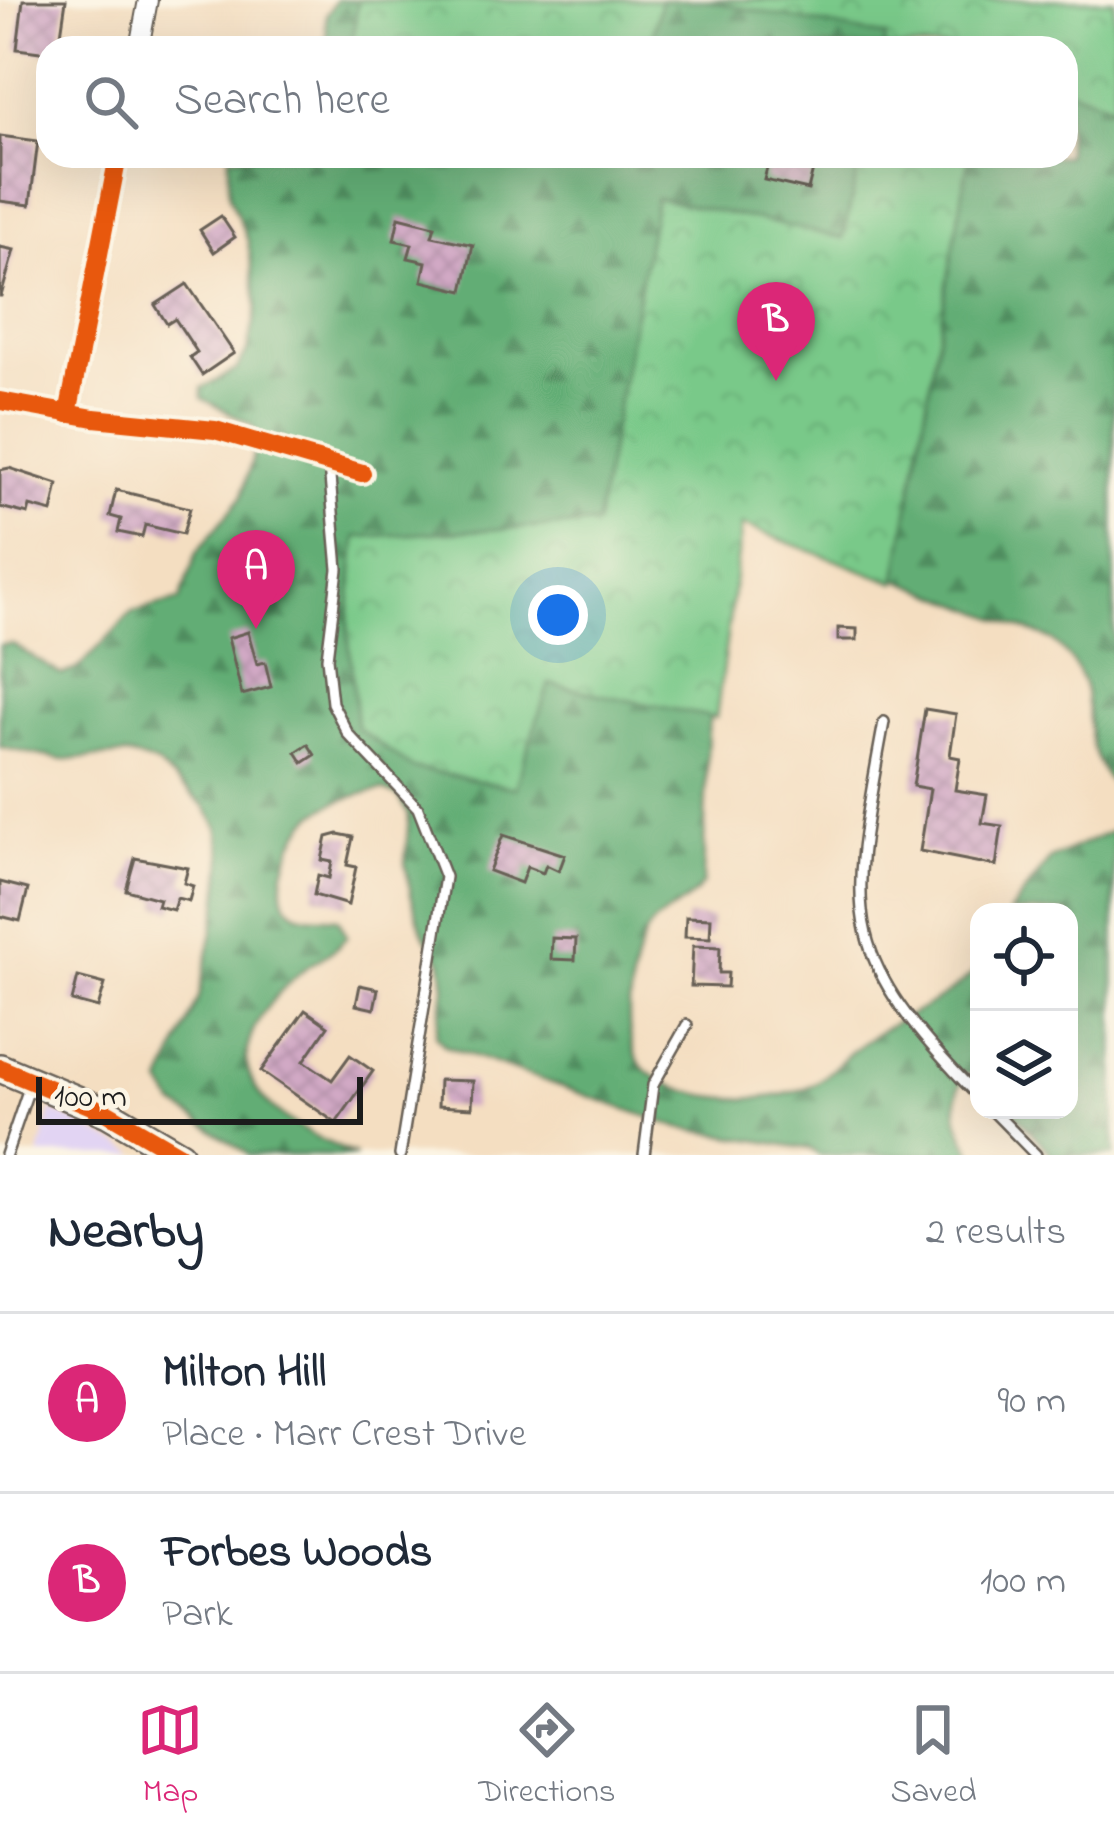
<!DOCTYPE html>
<html lang="en">
<head>
<meta charset="utf-8">
<style>
	:root { --surface:#fff; --page:#f6f6f7; --text:#1f2937; --muted:#747a83; --line:#e0e1e3; --accent:#db2777 }
	body { margin:0; font-family:"Indie Flower",sans-serif; background:var(--page); color:var(--text) }
	.controls { position:absolute; right:36px; bottom:36px; display:grid; overflow:hidden; border-radius:24px; box-shadow:0 12px 48px #0002 }
	.controls button { width:108px; height:108px; display:grid; place-items:center; padding:0; border:0; border-bottom:3px solid var(--line); background:var(--surface); color:var(--text); font:60px sans-serif }
	.scale { position:absolute; left:36px; bottom:30px; width:327px; box-sizing:border-box; padding-left:12px; border:6px solid #1c1c1c; border-top:0; font-size:33px; line-height:42px; white-space:nowrap; color:#1c1c1c; -webkit-text-stroke:9px #fcf5e5; paint-order:stroke }
	.you { position:absolute; left:558px; top:615px; width:42px; height:42px; margin:-30px; border:9px solid #fff; border-radius:50%; background:#1a73e8; box-shadow:0 0 0 18px #1a73e833 }
	.badge { display:grid; place-items:center; width:78px; height:78px; border-radius:50%; background:var(--accent); color:#fff; font-size:39px; font-weight:700 }
	.pin { position:absolute; translate:-50% -99px; filter:drop-shadow(0 3px 6px #0008) }
	.pin::after { content:''; position:absolute; top:63px; width:42px; height:36px; background:inherit; clip-path:polygon(0 0,100% 0,50% 100%) }
	.list { margin:0; padding:0; list-style:none }
	h2 { display:flex; justify-content:space-between; align-items:center; height:156px; margin:0; padding:0 48px; font-size:51px }
	h2 small { font-size:39px; font-weight:400; color:var(--muted) }
	.list li { display:grid; grid-template-columns:78px 1fr auto; gap:36px; align-items:center; box-sizing:border-box; height:180px; padding:0 48px; border-top:3px solid var(--line) }
	.list b { display:block; font-size:45px; white-space:nowrap }
	.list p { margin:0; font-size:39px; white-space:nowrap; color:var(--muted) }
	.list em { font-size:39px; font-style:normal; color:var(--muted) }
	.icon { flex:none; width:66px; height:66px; fill:none; stroke:currentColor; stroke-width:2; stroke-linecap:round; stroke-linejoin:round }
	.map { position:relative; flex:none; width:1114px; height:1155px; overflow:hidden }
	.search { position:absolute; background:var(--surface); box-shadow:0 12px 48px #0002; left:36px; right:36px; top:36px; height:132px; display:flex; align-items:center; gap:30px; box-sizing:border-box; padding:0 42px; border-radius:36px; color:var(--muted); font-size:45px }
	.sheet { height:516px; background:var(--surface) }
	nav { display:flex; justify-content:space-around; align-items:center; box-sizing:border-box; height:168px; border-top:3px solid var(--line); background:var(--surface); font-size:33px; color:var(--muted) }
	nav a { display:grid; justify-items:center; gap:6px }
	nav .on { color:var(--accent) }
	.map>svg:first-child { display:block }
</style>
</head>
<body>
<div class="map">
<svg width="1114" height="1155" viewBox="0 0 1114 1155">
	<defs>
		<pattern id="forest-firs" width="22" height="20" patternUnits="userSpaceOnUse" patternTransform="scale(3)"><rect width="22" height="20" fill="#62ad75"/><path d="M5 1l3.5 6h-7zM16 11l3.5 6h-7z" fill="#508c5f"/></pattern>
		<pattern id="park-crowns" width="20" height="18" patternUnits="userSpaceOnUse" patternTransform="scale(3)"><rect width="20" height="18" fill="#79c989"/><path d="M2 6a3 3 0 1 1 6 0M12 15a3 3 0 1 1 6 0" fill="none" stroke="#68ac76"/></pattern>
		<pattern id="building-cross-hatch" width="8" height="8" patternUnits="userSpaceOnUse" patternTransform="scale(3)"><rect width="8" height="8" fill="#d1a9c5"/><path d="M0 0l8 8M0 8l8-8" fill="none" stroke="#b391a9"/></pattern>
	</defs>
	<rect width="100%" height="100%" fill="#fcf5e5"/>
	<filter id="ink" filterUnits="userSpaceOnUse"><feTurbulence type="fractalNoise" baseFrequency=".00833" numOctaves="2"/><feDisplacementMap in="SourceGraphic" scale="24" xChannelSelector="R" yChannelSelector="G"/><feConvolveMatrix kernelMatrix="1 2 1 2 8 2 1 2 1" color-interpolation-filters="sRGB"/></filter>
	<filter id="wash" filterUnits="userSpaceOnUse"><feTurbulence type="fractalNoise" baseFrequency=".004" numOctaves="4" result="noise"/><feDisplacementMap in="SourceGraphic" scale="48" xChannelSelector="R" yChannelSelector="G"/><feGaussianBlur stdDeviation="2.7" result="paint"/><feColorMatrix in="noise" values="0 0 0 0 0 0 0 0 0 0 0 0 0 0 0 0 0 1.4 0 .05"/><feComposite in="paint" operator="in"/></filter>
	<g filter="url(#wash)">
		<rect width="100%" height="100%" fill="#f4dec1"/>
		<!-- built -->
		<path fill="#e2d4f3" d="M51,1110l81,41 6,4h-99z"/>
		<!-- forest -->
		<g fill="url(#forest-firs)" stroke="#3f6448" stroke-width="3">
			<path d="M336,0h778v788c-49,-62 0,-93 -62,-148l-279,-110 -36,-5 -29,207 -5,151c-15,25 -47,28 -59,54 -14,31 -26,108 2,133 36,31 108,34 151,21 27,-8 39,-27 59,-43 40,-32 87,-42 123,-81v108l-15,-2c-14,33 -6,51 9,82h-154l-9,-6 -130,-21 -235,-82 -9,-10 9,-49 -3,-25 -20,-31 -11,-36 -6,-32 4,-47 -10,-19 -16,-7c-22,3 -53,12 -70,26 -19,16 -44,74 -21,94 11,9 32,6 46,8l9,18c-14,19 -34,24 -51,40 -97,89 -37,140 60,179h-107l-75,-51 -12,-20 37,-87 19,-89 5,-51 -5,-29 -13,-22 -50,-43 -29,-8 -63,5 -63,-13v-102l12,-1 50,31 17,-7 53,-56 48,-12 17,-48 44,-54 18,-63 -7,-10 -50,-27v-10l34,-18 12,-20 9,-43 -9,-66 -19,-45v-40h837v-108h-739l-1,-33z"/>
			<path d="M1114,830v325h-62l-40,-45h57v-198h-59l40,-53z"/>
		</g>
		<!-- park -->
		<g fill="url(#park-crowns)" stroke="#4a7252" stroke-width="3">
			<path d="M358,0h303l-11,48h-299z"/>
			<path d="M705,0h409v106l-48,-18v-40h-182l2,-11z"/>
			<path d="M861,156h108l-73,427 -154,-58 -26,193 -167,-34 -34,104 -103,-20 -55,-40 -9,-98 8,-93 240,-13 60,-326 187,40z"/>
		</g>
		<g id="blocks">
			<!-- building -->
			<g fill="url(#building-cross-hatch)">
				<path d="M23,0h43l-7,48h-11v5l-31,-4z"/>
				<path d="M0,136l38,5 -8,64 -30,-4z"/>
				<path d="M770,156l46,1 -8,33 -44,-10z"/>
				<path d="M221,216l14,21 -21,15 -14,-22z"/>
				<path d="M399,217l36,9 -3,10 41,9 -10,46 -41,-10 4,-19 -18,-4 4,-14 -18,-4z"/>
				<path d="M0,247l14,3 -13,46h-1z"/>
				<path d="M187,284l47,69 -32,22 -12,-18 7,-5 -22,-33 -8,5 -12,-19z"/>
				<path d="M9,468l49,16 -6,28 -22,-6 -2,8 -28,-7v-37z"/>
				<path d="M116,490l74,18 -7,26 -38,-9 -3,12 -24,-5 3,-13 -11,-3z"/>
				<path d="M838,628l19,1v11h-19z"/>
				<path d="M248,632l9,32 8,-2 6,25 -29,8 -14,-57z"/>
				<path d="M925,709l31,5 -6,42 10,2 -5,32 32,5 -5,28 20,3 -6,40 -76,-15 10,-62 -17,-3z"/>
				<path d="M308,744l7,11 -12,8 -7,-11z"/>
				<path d="M338,834l15,3 -6,28 9,2 -8,38 -34,-10 4,-20 11,3 3,-16 -10,-2 5,-23z"/>
				<path d="M503,835l62,20 -6,16 -13,-6 -3,8 -16,-6 -6,16 -32,-12z"/>
				<path d="M135,858l53,10 -4,15 9,3 -4,15 -12,-3 -4,12 -16,-4 2,-7 -33,-9z"/>
				<path d="M0,882l28,7 -8,32 -20,-5z"/>
				<path d="M686,917l25,1 -1,20 -25,-1z"/>
				<path d="M552,938l24,1 -1,21 -24,-1z"/>
				<path d="M693,946l27,1 -1,26h9l-1,14 -36,-1z"/>
				<path d="M78,977l27,7 -7,24 -26,-7z"/>
				<path d="M360,985l18,4 -4,20 -18,-4z"/>
				<path d="M305,1010l23,16 -24,35 28,19 18,-25 23,16 -37,52 -75,-52z"/>
				<path d="M439,1080l34,1 -1,27 -34,-2z"/>
			</g>
		</g>
	</g>
	<g filter="url(#ink)">
		<use href="#blocks" fill-opacity="0" stroke="#686056" stroke-width="3"/>
		<g fill="none" stroke-linecap="round" stroke-linejoin="round">
			<!-- service casing -->
			<g stroke="#686056" stroke-width="14">
				<g id="service">
					<path d="M329,466l9,103 -11,89 5,45 16,31 70,74 27,69 -45,278"/>
					<path d="M884,722c-35,193 -49,228 95,375"/>
					<path d="M992,1110l44,45"/>
					<path d="M6,1155l24,-70"/>
					<path d="M644,1155l9,-70 34,-60"/>
				</g>
			</g>
			<!-- minor casing -->
			<g stroke="#686056" stroke-width="22">
				<g id="minor">
					<path d="M139,48l9,-48"/>
					<path d="M0,401l94,17 121,12 147,43"/>
					<path d="M68,414l50,-258"/>
				</g>
			</g>
			<!-- secondary casing -->
			<g stroke="#686056" stroke-width="32">
				<path id="secondary" d="M0,1068l108,45 72,42"/>
			</g>
			<!-- service -->
			<use href="#service" stroke="#fff" stroke-width="9"/>
			<!-- minor -->
			<use href="#minor" stroke="#fff" stroke-width="18"/>
			<!-- secondary -->
			<use href="#secondary" stroke="#fff" stroke-width="27"/>
			<!-- cycleway casing -->
			<g stroke="#fcf5e5" stroke-width="26">
				<g id="cycleway">
					<path d="M0,401l94,17 121,12 147,43"/>
					<path d="M68,414l50,-258"/>
					<path d="M0,1068l108,45 72,42"/>
				</g>
			</g>
			<!-- cycleway -->
			<use href="#cycleway" stroke="#e8590c" stroke-width="18"/>
		</g>
	</g>
</svg>
<div class="controls">
<button><svg class="icon" aria-label="locate" viewBox="0 0 24 24"><circle cx="12" cy="12" r="6"/><path d="M12 2v4M12 18v4M2 12h4M18 12h4"/></svg></button>
<button><svg class="icon" aria-label="layers" viewBox="0 0 24 24"><path d="M12 4l9 5-9 5-9-5zM3 14l9 5 9-5"/></svg></button>
</div>
<div class="scale">100 m</div>
<div class="you"></div>
<div class="pin badge" style="left:256px;top:629px">A</div>
<div class="pin badge" style="left:776px;top:381px">B</div>
<div class="search"><svg class="icon" aria-label="search" viewBox="0 0 24 24"><circle cx="10" cy="10" r="6"/><path d="M15 15l6 6"/></svg>Search here</div>
</div>
<section class="sheet">
<h2>Nearby<small>2 results</small></h2>
<ul class="list">
<li><span class="badge">A</span><div><b>Milton Hill</b><p>Place · Marr Crest Drive</p></div><em>90 m</em></li>
<li><span class="badge">B</span><div><b>Forbes Woods</b><p>Park</p></div><em>100 m</em></li>
</ul>
</section>
<nav>
<a class="on"><svg class="icon" aria-label="map" viewBox="0 0 24 24"><path d="M3 6l6-2 6 2 6-2v14l-6 2-6-2-6 2zM9 4v14M15 6v14"/></svg>Map</a>
<a><svg class="icon" aria-label="directions" viewBox="0 0 24 24"><path d="M12 3l9 9-9 9-9-9zM9 14v-3h6M13 9l2 2-2 2"/></svg>Directions</a>
<a><svg class="icon" aria-label="saved" viewBox="0 0 24 24"><path d="M7 4h10v16l-5-4-5 4z"/></svg>Saved</a>
</nav>
</body>
</html>
